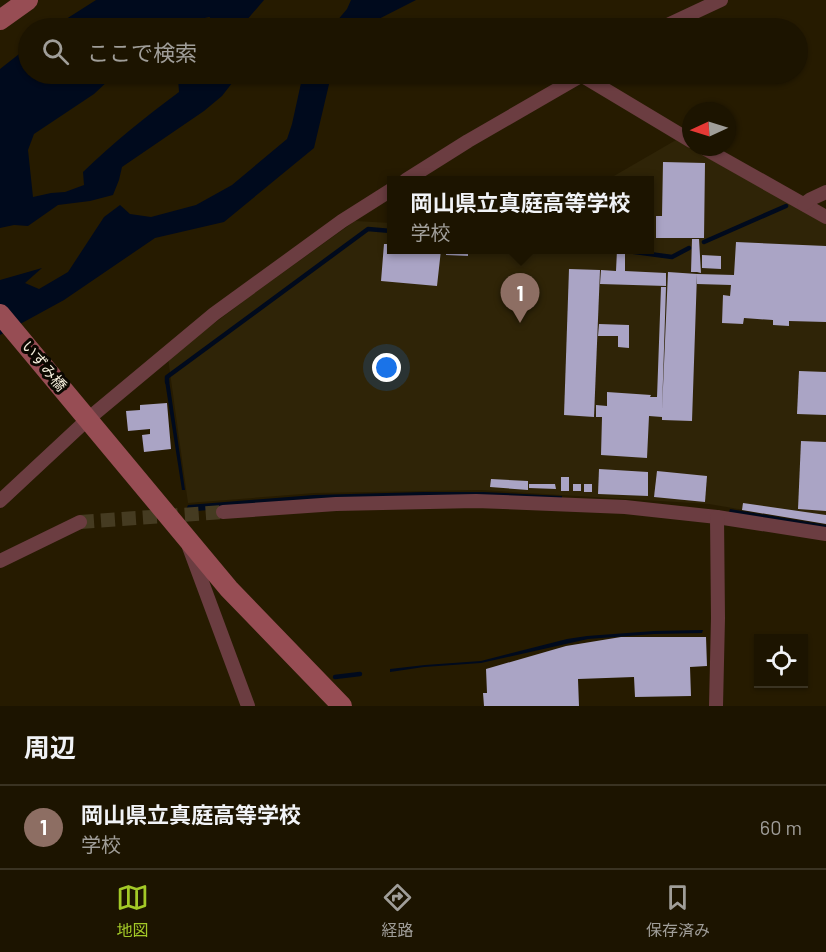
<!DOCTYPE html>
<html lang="ja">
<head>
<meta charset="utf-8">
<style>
	:root { --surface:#1c1400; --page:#29210f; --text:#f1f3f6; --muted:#a09e99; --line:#3a3322; --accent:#a3c927 }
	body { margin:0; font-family:Barlow,"Noto Sans JP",sans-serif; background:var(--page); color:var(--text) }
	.controls { position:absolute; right:18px; bottom:18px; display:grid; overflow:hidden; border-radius:0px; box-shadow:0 2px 4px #0004 }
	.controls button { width:54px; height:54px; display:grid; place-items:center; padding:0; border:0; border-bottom:2px solid var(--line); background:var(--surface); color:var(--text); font:30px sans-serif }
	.compass { position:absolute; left:682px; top:102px; width:54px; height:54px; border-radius:50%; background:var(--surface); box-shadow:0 2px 4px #0004; rotate:266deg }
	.you { position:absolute; left:387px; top:368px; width:21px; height:21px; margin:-15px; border:4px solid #fff; border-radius:50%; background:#1a73e8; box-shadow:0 0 0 9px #1a73e833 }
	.badge { display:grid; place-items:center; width:39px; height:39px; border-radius:50%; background:var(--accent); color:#fff; font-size:20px; font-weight:700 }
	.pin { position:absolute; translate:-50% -50px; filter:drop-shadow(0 2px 3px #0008) }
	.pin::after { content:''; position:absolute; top:32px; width:21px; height:18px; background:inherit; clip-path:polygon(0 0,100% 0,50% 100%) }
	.popup { position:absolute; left:387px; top:176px; width:267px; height:78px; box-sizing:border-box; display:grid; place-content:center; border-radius:0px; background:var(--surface); filter:drop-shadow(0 2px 4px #0005); font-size:20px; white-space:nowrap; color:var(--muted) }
	.popup b { font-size:22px; color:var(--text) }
	.popup::after { content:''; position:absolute; left:50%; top:100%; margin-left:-12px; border:12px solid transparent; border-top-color:var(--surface) }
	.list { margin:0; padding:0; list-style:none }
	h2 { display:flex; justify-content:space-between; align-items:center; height:78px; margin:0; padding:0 24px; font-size:26px }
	h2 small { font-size:20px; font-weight:400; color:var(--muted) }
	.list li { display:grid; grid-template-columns:39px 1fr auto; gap:18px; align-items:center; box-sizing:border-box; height:84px; padding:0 24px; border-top:2px solid var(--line) }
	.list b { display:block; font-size:22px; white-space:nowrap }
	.list p { margin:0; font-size:20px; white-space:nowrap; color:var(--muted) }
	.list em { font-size:20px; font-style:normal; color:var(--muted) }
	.icon { flex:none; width:33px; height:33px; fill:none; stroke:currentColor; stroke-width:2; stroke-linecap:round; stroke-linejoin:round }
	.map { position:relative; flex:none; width:826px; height:706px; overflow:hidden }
	.search { position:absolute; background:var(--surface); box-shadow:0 2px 4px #0004; left:18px; right:18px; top:18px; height:66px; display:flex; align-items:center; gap:15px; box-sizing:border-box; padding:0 21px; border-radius:33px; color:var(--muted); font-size:22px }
	.sheet { height:162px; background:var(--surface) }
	nav { display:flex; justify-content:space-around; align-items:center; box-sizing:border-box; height:84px; border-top:2px solid var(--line); background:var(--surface); font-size:16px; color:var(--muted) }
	nav a { display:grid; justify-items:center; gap:3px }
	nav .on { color:var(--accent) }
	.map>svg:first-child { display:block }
</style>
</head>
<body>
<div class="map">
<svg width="826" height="706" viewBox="0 0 826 706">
	<rect width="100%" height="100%" fill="#261b00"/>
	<!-- built -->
	<path fill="#2f2407" d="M676,140l150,83v301l-117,-20 -228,-14 -166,3 -127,10 -20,-145 92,-69 95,-68 36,2v27h258v-70h-42z"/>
	<!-- water -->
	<g fill="#000a1d">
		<path d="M96,0h168l-24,28h-34l4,-11 -16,3 -5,8h-137z"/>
		<path d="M351,0h65l-55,28h-30l16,-19z"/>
		<path d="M28,47v27h93l-12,6 -15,14 -60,40 -6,16 5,47 18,-4 14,-1 19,-7 -1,-13c30,-29 62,-55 96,-80l-1,-14 5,-4h56l-17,22 -18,15 -82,56 -3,13 -6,15 -23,6 -32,4 -30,21 -14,-1 -14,3v-159z"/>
		<path d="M305,74h29l-4,6 -16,68 -90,74 -69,16 -91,62 -64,35v-55l42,-12 -17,15 14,6 29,-17 36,-55 16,-12 10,9 21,3 45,-12 36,-20 55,-46 5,-15 9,-41z"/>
		<path d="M166,378l3,2 16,110h-3l-17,-109z"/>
		<path d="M424,492h59l79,4v6l-247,-1 -130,11 3,-7 126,-10z"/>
		<path d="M730,509l96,16v5l-98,-15z"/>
		<path d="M703,630l-1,3 -48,1 -66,5 -107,24 -57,4 -34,5v-3l35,-4 56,-4 86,-22 20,-3 67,-5z"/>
	</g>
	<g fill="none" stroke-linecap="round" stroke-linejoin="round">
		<!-- stream -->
		<g stroke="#000a1d" stroke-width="4.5">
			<path d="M704,242l82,-36"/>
			<path d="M600,250l16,1"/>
			<path d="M627,251l45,6 17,-9"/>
			<path d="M167,382v-5l201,-148 23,2"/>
			<path d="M335,677l25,-3"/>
		</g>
	</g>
	<!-- building -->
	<g fill="#aaa4c5">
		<path d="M663,162l42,1 -1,75h-48v-22h6z"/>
		<path d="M692,239h7l2,34 -4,-1v-2v2h-6z"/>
		<path d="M736,242l90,4v76l-37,-1v5l-16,-1v-5l-29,-2 -1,6 -21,-1 1,-28 7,1 1,-11 -34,-1v-10l37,1z"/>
		<path d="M384,244h7v6h50l-4,36 -56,-5z"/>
		<path d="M446,250h22v6l-22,-1z"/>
		<path d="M617,250h8v21l41,2v13l-66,-2 1,-14 15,1z"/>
		<path d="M702,255l19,1v13l-19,-1z"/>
		<path d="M569,269l31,1 -6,147 -30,-2z"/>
		<path d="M668,272l29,2 -5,147 -30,-1v-3l-13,-1 -2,42 -46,-3 1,-38h-6v-12l11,1v-14l44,3 -1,2h7l4,-110h5l-4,123z"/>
		<path d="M599,324l30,1v23l-11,-1v-11h-20z"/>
		<path d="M799,371l27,1v43l-29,-1z"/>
		<path d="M167,403l4,46 -27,3 -2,-17 8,-1v-5l-22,2 -2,-20 14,-1v-5z"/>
		<path d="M801,441l25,1v69l-28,-2z"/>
		<path d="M599,469l49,3v24l-50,-2z"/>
		<path d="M657,471l50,5 -2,26 -51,-5z"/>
		<rect x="561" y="477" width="8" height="14"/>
		<path d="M491,479l37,2v9l-38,-3z"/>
		<path d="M529,484h26l1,5 -27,-1z"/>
		<rect x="573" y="484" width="8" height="7"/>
		<rect x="584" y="484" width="8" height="8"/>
		<path d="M743,503l83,12v9l-84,-14z"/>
		<path d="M621,637h85l1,29 -17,1 1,29 -56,1 -1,-20 -56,2 1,27h-95l-1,-13h4l-1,-24 80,-23z"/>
	</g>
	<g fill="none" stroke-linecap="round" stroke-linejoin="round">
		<!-- street-tunnel -->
		<path stroke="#453b21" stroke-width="14" stroke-dasharray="14 7" stroke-linecap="butt" d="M80,522l143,-10"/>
		<!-- street -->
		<g stroke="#6b3d41" stroke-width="14">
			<path d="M661,28l60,-28"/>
			<path d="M581,75l110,66"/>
			<path d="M702,147l124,70"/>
			<path d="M406,180l62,-39 116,-67"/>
			<path d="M804,204l7,-5 15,-7"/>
			<path d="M0,501l88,-82 126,-105 128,-93 49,-31"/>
			<path d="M223,512l113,-8 140,-3 149,6 92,10 109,17"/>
			<path d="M189,547l59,159"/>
			<path d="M0,561l80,-39"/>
			<path d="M716,706l2,-88 -1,-101"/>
		</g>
		<!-- secondary -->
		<g stroke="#974d54" stroke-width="20">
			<path d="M0,20l28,-20"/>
			<path d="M0,314l229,275 113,117"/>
		</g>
	</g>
	<g text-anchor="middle" stroke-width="6" stroke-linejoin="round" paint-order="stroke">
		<!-- street labels -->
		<g font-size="15" fill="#f5eedc" stroke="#0b0700">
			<text transform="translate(44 366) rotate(50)" y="5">いずみ橋</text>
		</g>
	</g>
</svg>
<div class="controls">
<button><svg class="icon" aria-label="locate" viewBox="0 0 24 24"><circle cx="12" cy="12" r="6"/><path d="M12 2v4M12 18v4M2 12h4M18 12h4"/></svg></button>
</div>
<svg class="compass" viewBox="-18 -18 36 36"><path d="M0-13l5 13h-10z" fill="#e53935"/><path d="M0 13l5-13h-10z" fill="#a09e99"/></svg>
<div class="you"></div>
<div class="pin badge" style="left:520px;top:323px;background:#8d6e63">1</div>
<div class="popup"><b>岡山県立真庭高等学校</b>学校</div>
<div class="search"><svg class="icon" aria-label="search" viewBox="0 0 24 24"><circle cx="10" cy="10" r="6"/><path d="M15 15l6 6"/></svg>ここで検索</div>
</div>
<section class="sheet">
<h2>周辺<small></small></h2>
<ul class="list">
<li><span class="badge" style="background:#8d6e63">1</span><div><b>岡山県立真庭高等学校</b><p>学校</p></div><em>60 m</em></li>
</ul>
</section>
<nav>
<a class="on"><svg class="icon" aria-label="map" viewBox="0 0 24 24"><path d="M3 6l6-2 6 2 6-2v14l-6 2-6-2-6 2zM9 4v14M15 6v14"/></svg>地図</a>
<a><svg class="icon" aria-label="directions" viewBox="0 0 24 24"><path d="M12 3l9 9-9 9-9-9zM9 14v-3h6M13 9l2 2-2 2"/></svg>経路</a>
<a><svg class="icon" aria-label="saved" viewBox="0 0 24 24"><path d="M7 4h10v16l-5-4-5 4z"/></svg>保存済み</a>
</nav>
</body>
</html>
